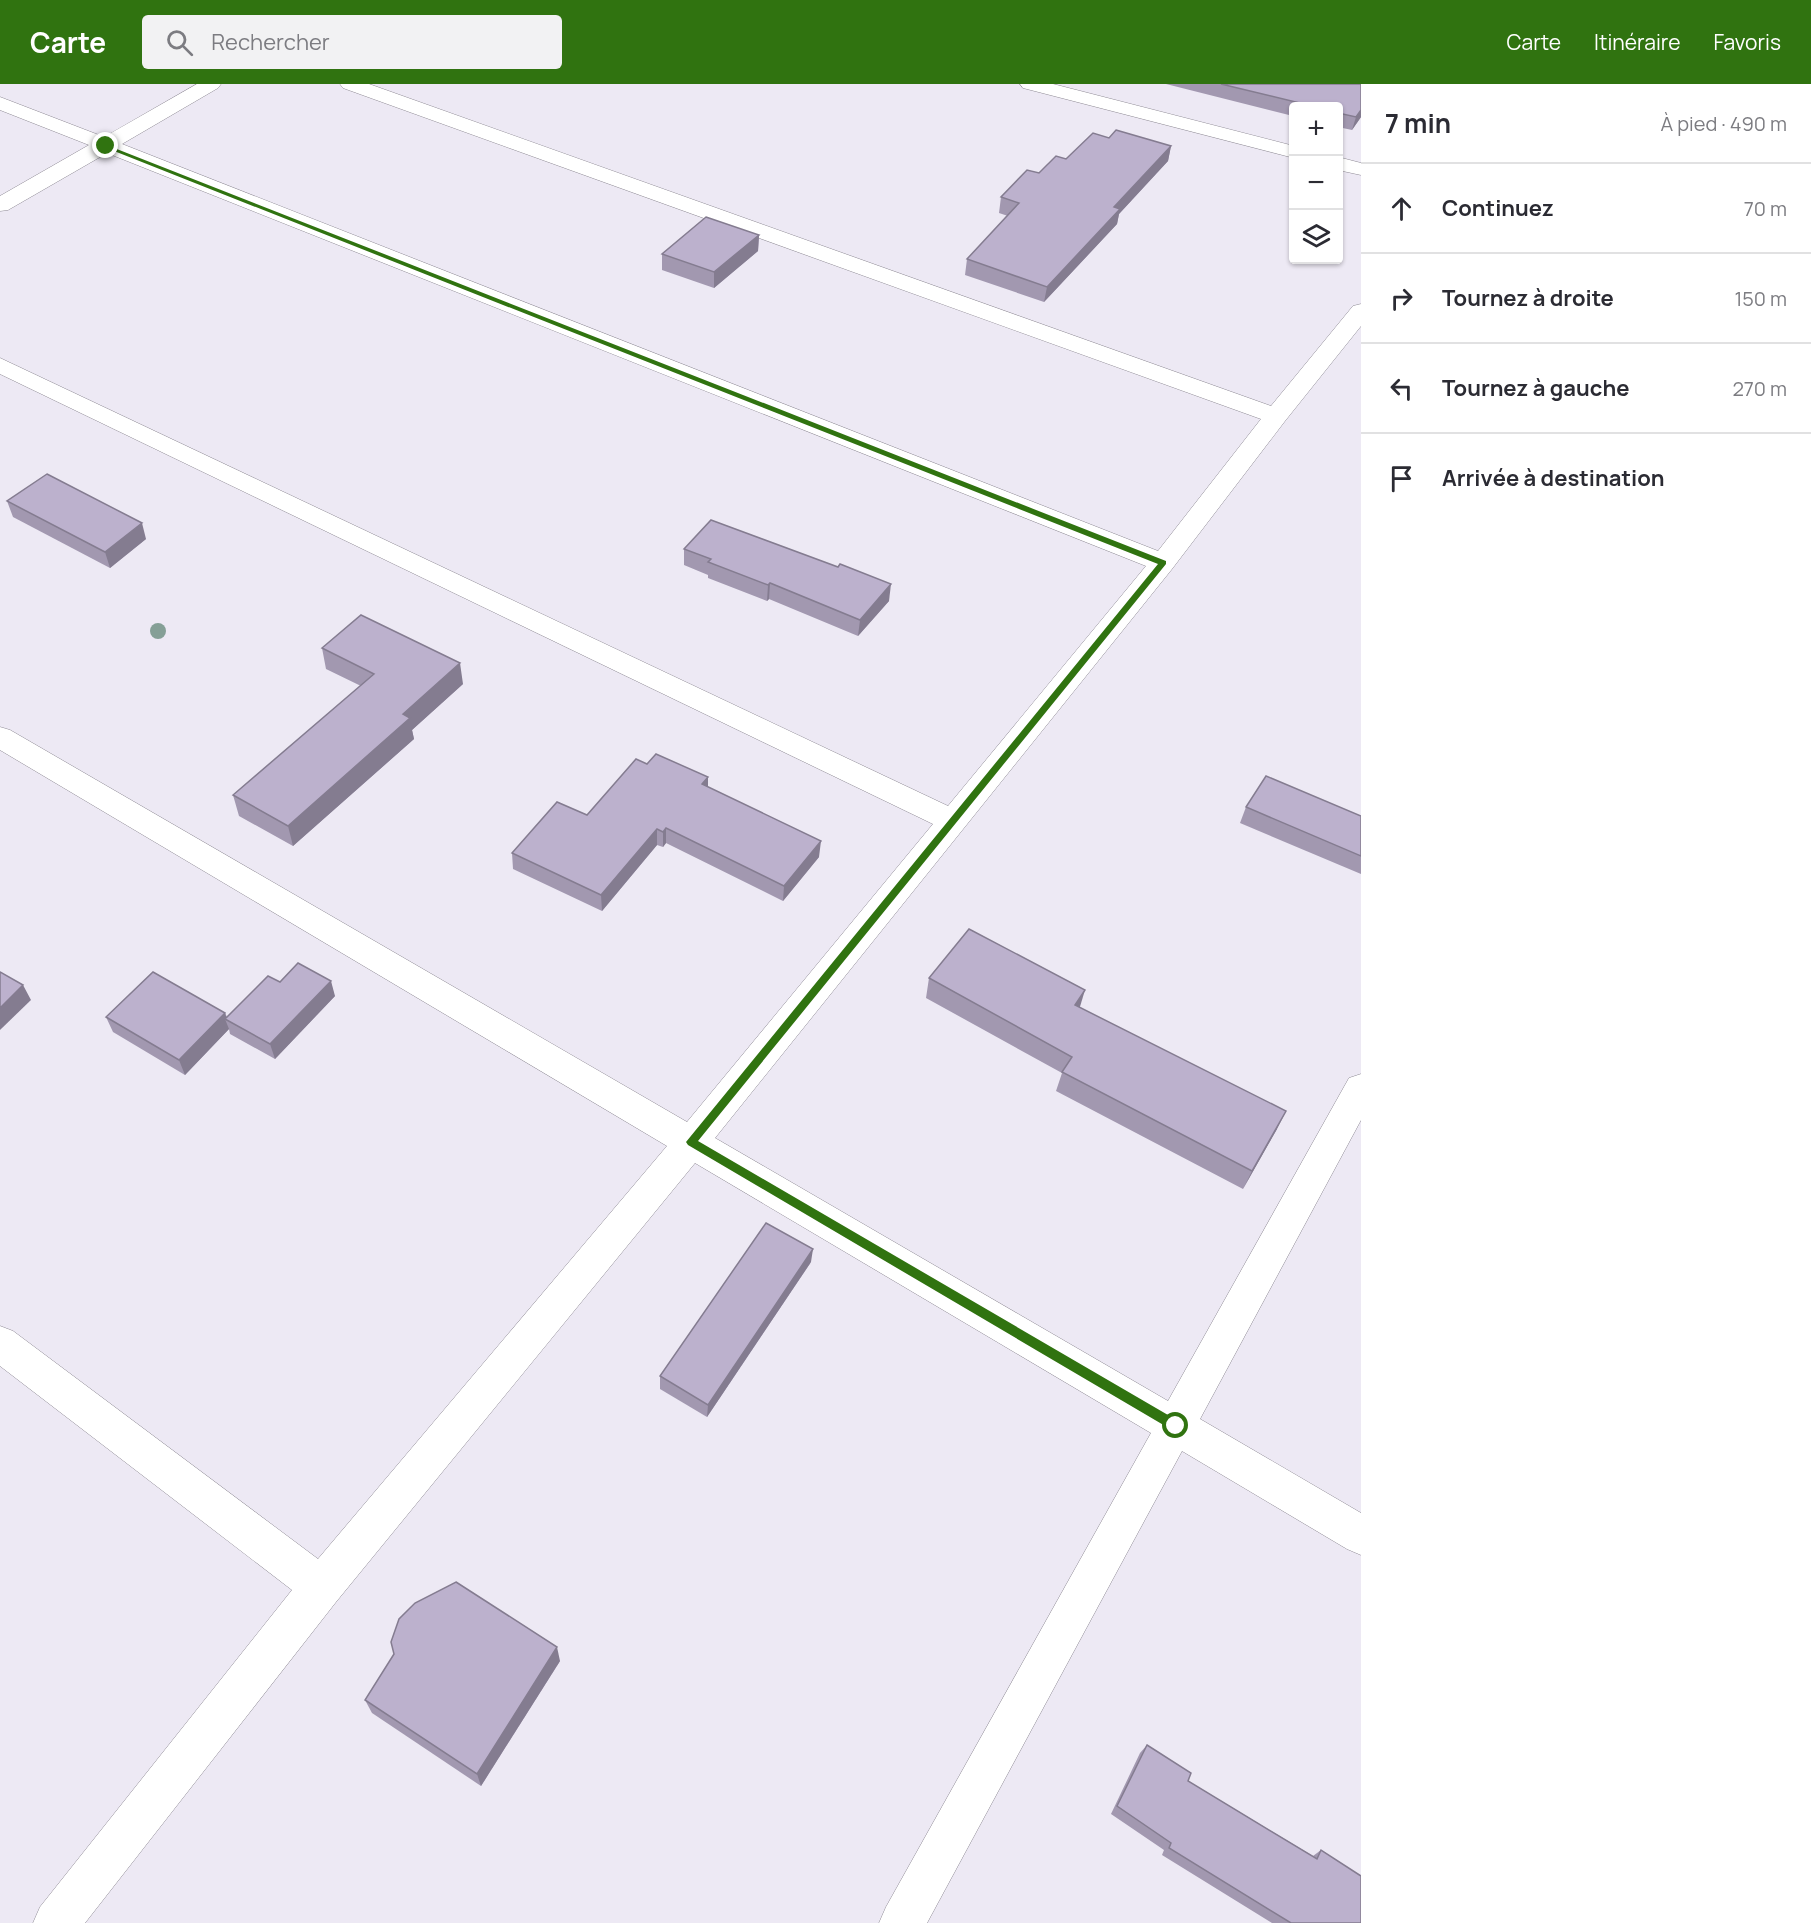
<!DOCTYPE html>
<html lang="fr">
<head>
<meta charset="utf-8">
<style>
	:root { --surface:#fff; --page:#f2f2f3; --text:#2b2b33; --muted:#7c7c81; --line:#e1e1e2; --accent:#307310 }
	body { margin:0; font-family:Manrope,sans-serif; background:var(--page); color:var(--text) }
	.controls { position:absolute; right:18px; top:18px; display:grid; overflow:hidden; border-radius:6px; box-shadow:0 2px 4px #0004 }
	.controls button { width:54px; height:54px; display:grid; place-items:center; padding:0; border:0; border-bottom:2px solid var(--line); background:var(--surface); color:var(--text); font:30px sans-serif }
	.stop { position:absolute; width:18px; height:18px; margin:-14px; border:4px solid #307310; border-radius:50%; background:#fff }
	.stop.end { background:#307310; border-color:#fff; box-shadow:0 2px 6px #0008 }
	.list { margin:0; padding:0; list-style:none }
	h2 { display:flex; justify-content:space-between; align-items:center; height:78px; margin:0; padding:0 24px; font-size:26px }
	h2 small { font-size:20px; font-weight:400; color:var(--muted) }
	.list li { display:grid; grid-template-columns:39px 1fr auto; gap:18px; align-items:center; box-sizing:border-box; height:90px; padding:0 24px; border-top:2px solid var(--line) }
	.list b { display:block; font-size:22px; white-space:nowrap }
	.list em { font-size:20px; font-style:normal; color:var(--muted) }
	.icon { flex:none; width:33px; height:33px; fill:none; stroke:currentColor; stroke-width:2; stroke-linecap:round; stroke-linejoin:round }
	.map { position:relative; flex:none; width:1361px; height:1839px; overflow:hidden }
	header { display:flex; align-items:center; gap:36px; box-sizing:border-box; height:84px; padding:0 30px; background:var(--accent); color:#fff }
	header strong { font-size:28px }
	nav { display:flex; gap:33px; margin-inline-start:auto; font-size:21px }
	.search { width:420px; height:54px; background:var(--page); display:flex; align-items:center; gap:15px; box-sizing:border-box; padding:0 21px; border-radius:6px; color:var(--muted); font-size:22px }
	main { display:flex }
	aside { flex:1; background:var(--surface) }
	.map>svg:first-child { display:block }
</style>
</head>
<body>
<header>
<strong>Carte</strong>
<div class="search"><svg class="icon" aria-label="search" viewBox="0 0 24 24"><circle cx="10" cy="10" r="6"/><path d="M15 15l6 6"/></svg>Rechercher</div>
<nav><a>Carte</a><a>Itinéraire</a><a>Favoris</a></nav>
</header>
<main>
<div class="map">
<svg width="1361" height="1839" viewBox="0 0 1361 1839">
	<rect width="100%" height="100%" fill="#ede9f4"/>
	<g fill="none" stroke-linecap="round" stroke-linejoin="round">
		<!-- minor casing -->
		<g stroke="#8e8a94" stroke-width="1">
			<g id="minor">
				<path d="M197,0h24l-3,4 -96,56 1036,407 103,-132 -918,-331 -3,-4h29l902,322 82,-100 8,-2v22l-76,95 -113,148 -457,569 453,263 181,-323 12,-4v46l-161,299 161,94v42l-14,-6 -165,-98 -255,472h-48l7,-16 265,-474 -456,-270 -359,439 -251,321h-52l7,-16 252,-317 -292,-224v-40l13,5 305,228 349,-413 -667,-396v-23l10,3 677,392 246,-298 -933,-450v-16l948,448 198,-240 -1039,-413 -99,57 -8,1v-15l89,-51 -89,-35v-13l104,40z"/>
				<path d="M1020,0h33l241,62v12l-271,-70z"/>
				<path d="M1338,73l23,6v12l-23,-5z"/>
			</g>
		</g>
		<!-- minor -->
		<use href="#minor" fill="#fff" fill-rule="evenodd"/>
	</g>
	<!-- trees -->
	<circle fill="#859f96" cx="158" cy="547" r="8"/>
	<!-- wall -->
	<g fill="#a298b0">
		<path d="M1166,0h195v33l-9,13 -14,-3v-21h-45v10z"/>
		<path d="M1109,54l62,8 -3,15 -49,53 -2,10 -73,78 -79,-27 2,-16 41,-43 -9,-3 2,-16 38,-24z"/>
		<path d="M759,151l-1,16 -44,37 -52,-18v-16z"/>
		<path d="M7,417l139,38 -36,29 -97,-51z"/>
		<path d="M684,465l205,52 -31,35 -89,-37 -2,2 -59,-23v-3l-24,-10z"/>
		<path d="M322,564l141,36 -51,46 2,9 -121,107 -54,-30 -6,-21 128,-109 -35,-17z"/>
		<path d="M647,680l61,13v10l111,70 -36,44 -117,-58 -3,4 -6,-2 -55,66 -89,-42 -1,-16 75,-38z"/>
		<path d="M1246,723l115,9v58l-121,-51z"/>
		<path d="M929,894l151,29 197,122 -34,60 -187,-98 6,-18 -136,-75z"/>
		<path d="M280,898l55,14 -60,63 -45,-25 -1,-5 -44,46 -72,-43 -7,-15 119,-4 2,4z"/>
		<path d="M811,1178l-104,155 -47,-28v-13z"/>
		<path d="M560,1577l-79,125 -109,-73 -7,-13z"/>
		<path d="M1147,1661l41,36 125,75 8,-6 40,73h-89l-110,-68 2,-5 -53,-36 29,-61z"/>
	</g>
	<!-- shaded-wall -->
	<g fill="#847c90">
		<path d="M1361,26v7l-9,13 4,-13z"/>
		<path d="M1171,62l-3,15 -49,53 -2,10 -73,78 3,-15 67,-80z"/>
		<path d="M759,151l-1,16 -44,37v-16z"/>
		<path d="M142,439l4,16 -36,29 -5,-16z"/>
		<path d="M770,499l-1,16 -2,2 1,-16z"/>
		<path d="M891,500l-2,17 -31,35 2,-16z"/>
		<path d="M460,579l3,21 -51,46 2,9 -121,107 -5,-20 115,-112z"/>
		<path d="M708,693v15l-6,-8z"/>
		<path d="M666,744v15l-3,4v-15z"/>
		<path d="M657,745v16l-55,66 -1,-16z"/>
		<path d="M821,757l-2,16 -36,44 1,-15z"/>
		<path d="M331,897l4,15 -60,63 -5,-15z"/>
		<path d="M23,901l8,15 -31,30v-22z"/>
		<path d="M1085,906l-6,20 -4,-5z"/>
		<path d="M225,929l2,7 -2,-1 4,10 -44,46 -6,-15z"/>
		<path d="M1286,1027l-9,18 -34,60 9,-18z"/>
		<path d="M813,1165l-2,13 -104,155 1,-12z"/>
		<path d="M557,1563l3,14 -79,125 -4,-12z"/>
	</g>
	<!-- building -->
	<g fill="#bcb1cd" stroke="#847c90" stroke-width="1.5">
		<path d="M1221,0h140v26l-5,7 -18,-4v-7h-26z"/>
		<path d="M1116,46l55,16 -57,61 6,2 -73,78 -80,-28 52,-56 -18,-6 26,-27 12,3 17,-17 10,3 27,-26 16,5z"/>
		<path d="M706,133l53,18 -45,37 -52,-18z"/>
		<path d="M47,390l95,49 -37,29 -98,-51z"/>
		<path d="M711,436l127,47 2,-3 51,20 -31,36 -90,-37 -2,2 -60,-23 3,-3 -27,-10z"/>
		<path d="M361,531l99,48 -57,51 7,4 -122,108 -55,-31 141,-121 -52,-26z"/>
		<path d="M656,670l52,23 -6,7 119,57 -37,45 -118,-58 -3,4 -6,-3 -56,66 -89,-42 45,-51 30,13 49,-56 11,5z"/>
		<path d="M1266,692l95,40v40l-115,-49z"/>
		<path d="M969,845l116,61 -10,15 211,106 -34,60 -190,-99 10,-15 -143,-79z"/>
		<path d="M298,879l33,18 -61,63 -45,-25 43,-43 12,6z"/>
		<path d="M0,888l23,13 -23,23z"/>
		<path d="M153,888l72,41 -46,47 -73,-43z"/>
		<path d="M766,1139l47,26 -105,156 -48,-29z"/>
		<path d="M456,1498l101,65 -80,127 -112,-74 29,-46 -3,-12 8,-23 16,-16z"/>
		<path d="M1147,1661l44,28 -3,8 129,78 4,-9 40,26v47h-70l-122,-75 2,-5 -54,-37z"/>
	</g>
	<!-- route -->
	<path fill="#307310" d="M104,60l1062,417v3l-468,577 482,281v8h-8l-484,-285 -2,-3 472,-578 -1054,-417z"/>
</svg>
<div class="controls">
<button>+</button>
<button>−</button>
<button><svg class="icon" aria-label="layers" viewBox="0 0 24 24"><path d="M12 4l9 5-9 5-9-5zM3 14l9 5 9-5"/></svg></button>
</div>
<div class="stop" style="left:1176px;top:1342px"></div>
<div class="stop end" style="left:106px;top:62px"></div>
</div>
<aside>
<h2>7 min<small>À pied · 490 m</small></h2>
<ul class="list">
<li><svg class="icon" aria-label="ahead" viewBox="0 0 24 24"><path d="M12 20V5M6 11l6-6 6 6"/></svg><div><b>Continuez</b></div><em>70 m</em></li>
<li><svg class="icon" aria-label="right" viewBox="0 0 24 24"><path d="M7 20v-9h11M14 6l5 5-5 5"/></svg><div><b>Tournez à droite</b></div><em>150 m</em></li>
<li><svg class="icon" aria-label="left" viewBox="0 0 24 24"><path d="M17 20v-9H6M10 6l-5 5 5 5"/></svg><div><b>Tournez à gauche</b></div><em>270 m</em></li>
<li><svg class="icon" aria-label="arrive" viewBox="0 0 24 24"><path d="M6 21V4h12l-3 4 3 4H6"/></svg><div><b>Arrivée à destination</b></div></li>
</ul>
</aside>
</main>
</body>
</html>
